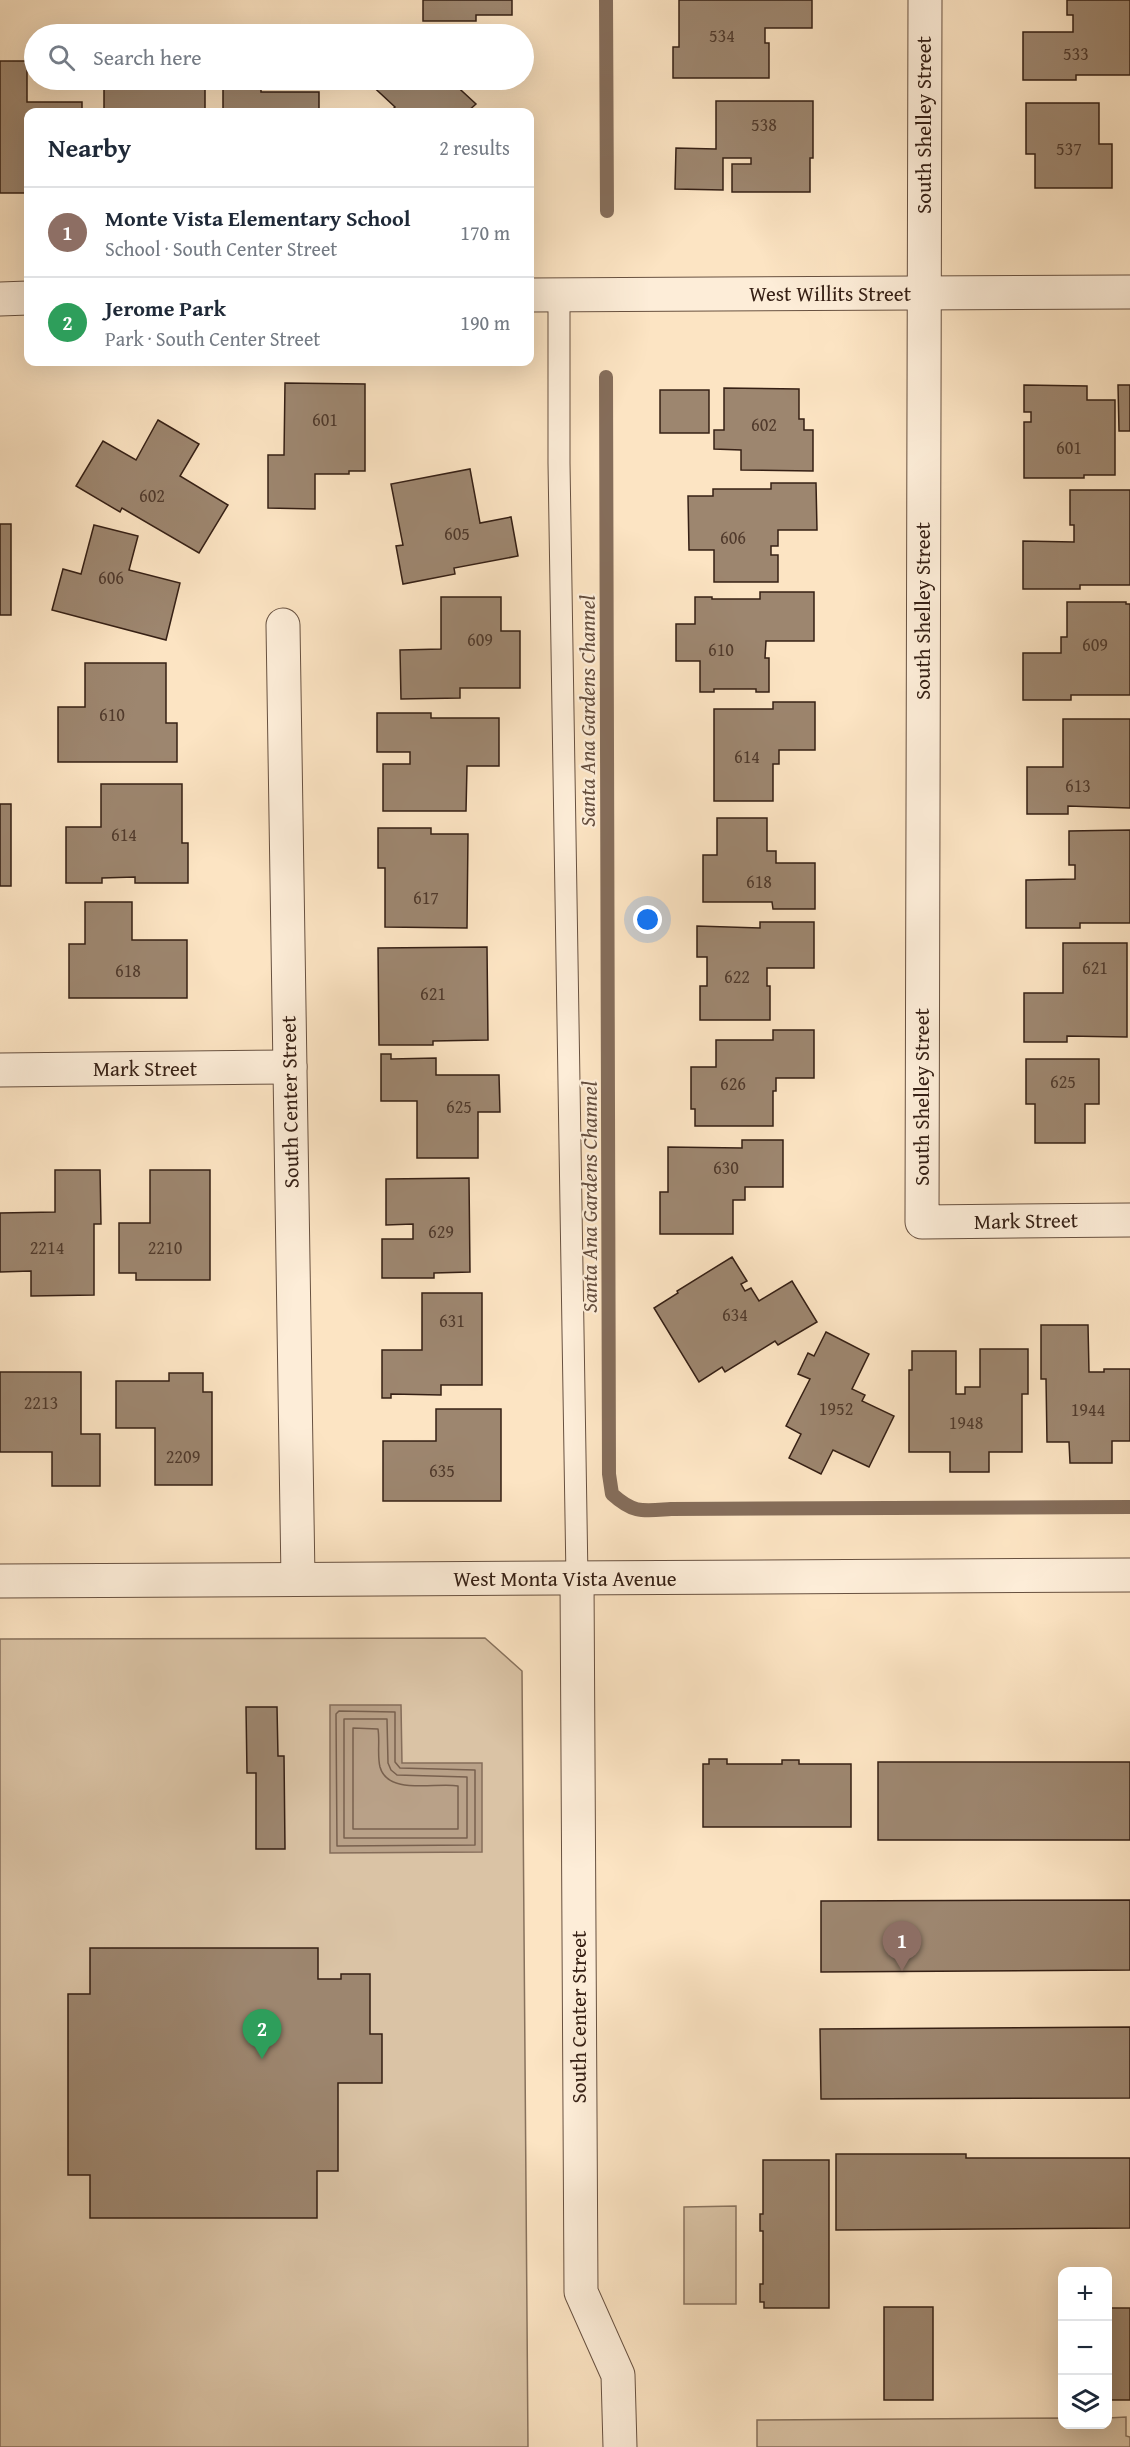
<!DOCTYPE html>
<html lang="en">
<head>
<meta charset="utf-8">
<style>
	:root { --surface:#fff; --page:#f2f2f3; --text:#1f2937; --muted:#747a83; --line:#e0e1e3; --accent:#2563eb }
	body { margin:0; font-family:"Gentium Book Plus",serif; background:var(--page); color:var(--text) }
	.controls { position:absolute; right:18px; bottom:18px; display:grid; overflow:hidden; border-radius:12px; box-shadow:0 6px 24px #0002 }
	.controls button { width:54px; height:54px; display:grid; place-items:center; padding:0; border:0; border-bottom:2px solid var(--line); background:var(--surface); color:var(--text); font:30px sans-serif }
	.you { position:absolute; left:648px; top:920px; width:21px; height:21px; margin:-15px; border:4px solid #fff; border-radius:50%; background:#1a73e8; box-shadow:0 0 0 9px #1a73e833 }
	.badge { display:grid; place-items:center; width:39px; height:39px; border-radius:50%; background:var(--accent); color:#fff; font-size:20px; font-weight:700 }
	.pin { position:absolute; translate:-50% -50px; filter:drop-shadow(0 2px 3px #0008) }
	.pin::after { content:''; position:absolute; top:32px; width:21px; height:18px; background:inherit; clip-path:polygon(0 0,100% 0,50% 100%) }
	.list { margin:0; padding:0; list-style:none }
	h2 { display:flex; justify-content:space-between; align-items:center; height:78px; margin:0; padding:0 24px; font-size:26px }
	h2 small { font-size:20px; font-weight:400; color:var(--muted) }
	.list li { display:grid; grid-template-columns:39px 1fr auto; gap:18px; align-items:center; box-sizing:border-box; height:90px; padding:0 24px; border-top:2px solid var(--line) }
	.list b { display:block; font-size:22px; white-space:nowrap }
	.list p { margin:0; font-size:20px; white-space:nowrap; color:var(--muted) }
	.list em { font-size:20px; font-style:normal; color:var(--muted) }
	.icon { flex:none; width:33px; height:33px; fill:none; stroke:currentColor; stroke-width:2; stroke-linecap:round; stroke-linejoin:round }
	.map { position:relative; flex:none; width:1130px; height:2447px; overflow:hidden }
	.search { position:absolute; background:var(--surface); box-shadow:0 6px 24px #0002; left:24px; top:24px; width:510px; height:66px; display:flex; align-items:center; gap:15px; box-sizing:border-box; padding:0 21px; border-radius:33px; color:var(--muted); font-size:22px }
	.panel { position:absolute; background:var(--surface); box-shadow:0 6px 24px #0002; left:24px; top:108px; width:510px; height:258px; border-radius:12px }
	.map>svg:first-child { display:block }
</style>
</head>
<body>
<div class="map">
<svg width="1130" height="2447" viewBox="0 0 1130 2447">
	<rect width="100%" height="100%" fill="#fce4c3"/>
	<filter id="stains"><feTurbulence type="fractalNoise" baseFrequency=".00333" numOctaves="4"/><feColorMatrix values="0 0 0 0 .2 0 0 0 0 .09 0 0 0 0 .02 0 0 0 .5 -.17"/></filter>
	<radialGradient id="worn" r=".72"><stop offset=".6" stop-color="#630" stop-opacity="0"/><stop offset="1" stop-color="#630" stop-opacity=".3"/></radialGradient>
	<!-- green -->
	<g fill="#dac3a5" stroke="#88725d" stroke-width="1.5">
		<path d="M485,1638l37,33 6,776h-528v-808z"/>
		<path d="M736,2206v98h-52v-97z"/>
		<path d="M1126,2417v19l4,1v10h-373v-27l305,-2v6h46v-6z"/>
	</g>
	<!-- water -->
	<path fill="#b9a188" stroke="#856d5a" stroke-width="1.5" d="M330,1705h71l1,58h80v89l-152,1z"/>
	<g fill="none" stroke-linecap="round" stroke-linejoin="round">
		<!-- shore -->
		<g stroke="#78604e" stroke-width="1.5">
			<path d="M339,1711l56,1v50l5,6 75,2v75l-138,1 -1,-132z"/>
			<path d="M344,1719h43l1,44 3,7 6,5 70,2v61h-123z"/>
			<path d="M353,1728l25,1c2,12 -1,26 2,38 8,29 56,15 78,19v43h-105z"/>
		</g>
		<!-- stream -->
		<g stroke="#856d5a" stroke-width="14">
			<path d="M606,0l1,211"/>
			<path d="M606,377l3,1097 3,20c22,20 31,17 59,15l459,-2"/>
		</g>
	</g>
	<!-- building -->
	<g fill="#9d866f" stroke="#362015" stroke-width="1.5">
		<path d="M423,0h89v15h-36v6h-53z"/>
		<path d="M679,0h133v28h-47v15h4v35h-96v-31h6z"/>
		<path d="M1067,0h63v75h-54v5h-53v-48h50v-17h-6z"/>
		<path d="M0,61h27v41h55v10h-54v81h-28z"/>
		<rect x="104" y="80" width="101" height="32"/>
		<path d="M366,80h84l26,24 -9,8h-77l5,-5z"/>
		<path d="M223,85h38v7h58v20h-96z"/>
		<path d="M716,101h97v57h-3v34h-78v-28h19v-6h-28v32l-48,-1 1,-41 40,1z"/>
		<path d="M1026,103h73v41h13v44h-77v-34h-9z"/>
		<path d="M285,383l80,1v87h-16v3h-34v35l-47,-1v-53h16z"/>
		<path d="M1024,385l63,1v14h28v75h-31v3h-60v-56h7v-10h-7z"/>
		<path d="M1118,385h12v46h-11z"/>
		<path d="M724,388l75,1v30h5v11h9v41l-72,-1v-20l-27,-1v-19h10z"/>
		<rect x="660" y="390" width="49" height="43"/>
		<path d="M158,420l41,24 -19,32 48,29 -29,48 -77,-45 -2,4 -44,-26 27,-45 33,19z"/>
		<path d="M470,469l10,54 31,-6 7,39 -64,12 1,6 -52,10 -7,-38 7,-1 -12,-61z"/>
		<path d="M771,483h45l1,47h-39v16h-7v9h7v27h-64v-32h-25l-1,-54h25v-7h58z"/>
		<path d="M1070,490h60v95h-50v4h-57v-48l51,1v-17h-4z"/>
		<rect x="0" y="524" width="11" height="91"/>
		<path d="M94,525l44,11 -9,34 51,13 -14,57 -114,-30 11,-41 18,5z"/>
		<path d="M760,592h54v49h-48l-1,17h4v34h-13v-3h-42v3h-14v-31h-24v-37h19v-27h17v2h48z"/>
		<path d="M441,597h60v34h19v57h-60v10l-59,1 -1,-49 41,-1z"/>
		<path d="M1067,602h59v2h4v91h-59v5h-48v-47h38v-16h6z"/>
		<path d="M85,663h81v60h11v39h-119v-55h27z"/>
		<path d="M773,702h42v48h-36v14h-6v37h-59v-92h59z"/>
		<path d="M377,713h54v5h68v48h-32l-1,45h-83v-47h27v-12h-33z"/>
		<path d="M1063,719h67v89l-62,-2v8h-41v-47h36z"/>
		<path d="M101,784h81v59h6v40h-53v-6l-33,1v5h-36v-56h35z"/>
		<rect x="0" y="804" width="11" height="82"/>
		<path d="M717,818h50v33h9v12h39v46h-42l-1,-7h-69v-47h14z"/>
		<path d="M378,828h53v6h37l-1,94 -82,-1v-59h-7z"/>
		<path d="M1130,830v93h-50v5h-54v-48l49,-1v-14h-6v-34z"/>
		<path d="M85,902h47v38h55v58h-118v-54h16z"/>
		<path d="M760,922h54v46h-47v18h3v34h-70v-34h7v-29h-10v-31l63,2z"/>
		<path d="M1063,943h64v94l-60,-1v6h-43v-49h39z"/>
		<path d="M487,947l1,93 -55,1v4h-54l-1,-97z"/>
		<path d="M773,1030h41v48h-38v13h-3v35h-78v-17h-4v-42h25v-27h57z"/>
		<path d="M381,1054h10v5l45,-1v17h63l1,37h-22v46h-61v-57h-36z"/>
		<path d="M1026,1059h73v45h-14v39h-50v-39h-9z"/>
		<path d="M742,1140h41v47h-38v13h-12v34h-73v-42h8v-45l74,1z"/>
		<path d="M55,1170h45l1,54h-7v71l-63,1v-25l-31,1v-59l55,-1z"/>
		<path d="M150,1170h60v110h-74v-7h-17v-50h31z"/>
		<path d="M469,1178l1,94 -36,1v5h-52v-39h31v-15l-27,1v-46z"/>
		<path d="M732,1257l15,24 -6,3 4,7 6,-3 8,13 33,-20 25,41 -39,23 -3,-4 -50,31 -3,-5 -23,15 -45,-74 24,-15 -1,-2z"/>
		<path d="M422,1293h60v92h-41v10l-50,-1v4h-9v-48h40z"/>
		<path d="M1041,1325h47l1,47h15v-3h26v72h-18v22h-42l-1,-21h-22l-1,-63h-5z"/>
		<path d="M826,1332l43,22 -17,35 13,6 -3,6 32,15 -25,51 -36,-17 -12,24 -32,-16 12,-24 -15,-8 24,-47 -12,-5 10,-21 6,3z"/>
		<path d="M980,1349h48v45h-6v58h-33v20h-39v-20h-41v-82h3v-19h44v43h9v-7h15z"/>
		<path d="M0,1372h81v62h19v52h-48v-34h-52z"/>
		<path d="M169,1373h34v19h9v93h-57v-57h-39v-47h53z"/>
		<path d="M436,1409h65v92h-118v-60h53z"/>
		<path d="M246,1707h31l1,49h6l1,93h-29v-76h-9z"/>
		<path d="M709,1759h18v5h55v-4h17v4h52v63h-148v-63h6z"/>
		<rect x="878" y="1762" width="252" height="78"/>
		<path d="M1130,1900v70l-309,2v-71z"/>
		<path d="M90,1948h228v31h23v-5h29v60h12v49h-44v88h-21v47h-227v-43h-22v-181h22z"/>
		<path d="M1130,2027v71l-309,1 -1,-70z"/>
		<path d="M836,2154h130v4h164v70l-294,2z"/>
		<path d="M763,2160h66v148h-65v-6h-4v-18h3v-53h-3v-17h3z"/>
		<rect x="884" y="2307" width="49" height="93"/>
		<rect x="1108" y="2308" width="22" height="92"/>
	</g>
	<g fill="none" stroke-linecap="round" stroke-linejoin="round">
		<!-- service casing -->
		<g stroke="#685140" stroke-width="23">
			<path id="service" d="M559,295v168l18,1116"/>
		</g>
		<!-- minor casing -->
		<g stroke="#685140" stroke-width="35">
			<g id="minor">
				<path d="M925,0l-3,1222 208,-2"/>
				<path d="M283,625l15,954"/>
				<path d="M0,1070l290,-3"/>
				<path d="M577,1579l4,713 37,83 2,72"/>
				<path d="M0,1581l1130,-6"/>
			</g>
		</g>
		<!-- tertiary casing -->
		<g stroke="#685140" stroke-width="35">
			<g id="tertiary">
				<path d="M530,295l600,-3"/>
				<path d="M0,299l28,-1"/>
			</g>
		</g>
		<!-- service -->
		<use href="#service" stroke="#fdedd8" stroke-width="21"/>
		<!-- minor -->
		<use href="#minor" stroke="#fdedd8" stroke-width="33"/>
		<!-- tertiary -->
		<use href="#tertiary" stroke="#fdedd8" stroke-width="33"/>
	</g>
	<g text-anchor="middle" stroke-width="4.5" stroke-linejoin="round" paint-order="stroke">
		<!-- number labels -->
		<g font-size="18" fill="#503a2c">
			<text x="722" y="42">534</text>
			<text x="1076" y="60">533</text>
			<text x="764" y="131">538</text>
			<text x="1069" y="155">537</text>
			<text x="325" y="426">601</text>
			<text x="764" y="431">602</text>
			<text x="1069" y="454">601</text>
			<text x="152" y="502">602</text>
			<text x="457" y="540">605</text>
			<text x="733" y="544">606</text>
			<text x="111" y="584">606</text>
			<text x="480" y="646">609</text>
			<text x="1095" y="651">609</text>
			<text x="721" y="656">610</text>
			<text x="112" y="721">610</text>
			<text x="747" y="763">614</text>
			<text x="1078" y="792">613</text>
			<text x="124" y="841">614</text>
			<text x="759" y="888">618</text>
			<text x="426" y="904">617</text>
			<text x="1095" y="974">621</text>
			<text x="128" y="977">618</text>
			<text x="737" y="983">622</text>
			<text x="433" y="1000">621</text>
			<text x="1063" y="1088">625</text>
			<text x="733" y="1090">626</text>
			<text x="459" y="1113">625</text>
			<text x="726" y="1174">630</text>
			<text x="441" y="1238">629</text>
			<text x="47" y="1254">2214</text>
			<text x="165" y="1254">2210</text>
			<text x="735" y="1321">634</text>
			<text x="452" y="1327">631</text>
			<text x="41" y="1409">2213</text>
			<text x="836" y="1415">1952</text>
			<text x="1088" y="1416">1944</text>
			<text x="966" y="1429">1948</text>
			<text x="183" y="1463">2209</text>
			<text x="442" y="1477">635</text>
		</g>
		<!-- street labels -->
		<g font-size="21" fill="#362015" stroke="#fdedd8">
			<text transform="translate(924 125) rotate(-90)" y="7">South Shelley Street</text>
			<text x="830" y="301">West Willits Street</text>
			<text transform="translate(923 611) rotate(-90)" y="7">South Shelley Street</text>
			<text x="145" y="1076">Mark Street</text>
			<text transform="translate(922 1097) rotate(-90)" y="7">South Shelley Street</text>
			<text transform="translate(290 1102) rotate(-91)" y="7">South Center Street</text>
			<text transform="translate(1026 1221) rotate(-1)" y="7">Mark Street</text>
			<text x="565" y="1586">West Monta Vista Avenue</text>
			<text transform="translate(579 2017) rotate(-90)" y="7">South Center Street</text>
		</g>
		<!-- water labels -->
		<g font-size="22" font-style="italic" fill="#644d3d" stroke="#fdedd8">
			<text transform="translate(587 711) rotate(-90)" y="8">Santa Ana Gardens Channel</text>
			<text transform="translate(589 1197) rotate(-90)" y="8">Santa Ana Gardens Channel</text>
		</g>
	</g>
	<rect width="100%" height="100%" filter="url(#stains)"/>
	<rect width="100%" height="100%" fill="url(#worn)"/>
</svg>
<div class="controls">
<button>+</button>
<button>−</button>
<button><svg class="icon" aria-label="layers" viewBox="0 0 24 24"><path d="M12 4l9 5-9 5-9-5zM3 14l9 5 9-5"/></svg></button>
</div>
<div class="you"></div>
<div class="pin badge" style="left:902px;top:1971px;background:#8d6e63">1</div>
<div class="pin badge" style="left:262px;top:2059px;background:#2e9e5b">2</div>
<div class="search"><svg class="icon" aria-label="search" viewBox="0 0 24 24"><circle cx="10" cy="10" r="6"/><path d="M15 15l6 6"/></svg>Search here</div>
<section class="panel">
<h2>Nearby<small>2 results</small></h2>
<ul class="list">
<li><span class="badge" style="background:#8d6e63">1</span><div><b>Monte Vista Elementary School</b><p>School · South Center Street</p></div><em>170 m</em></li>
<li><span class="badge" style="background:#2e9e5b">2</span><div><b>Jerome Park</b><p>Park · South Center Street</p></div><em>190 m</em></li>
</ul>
</section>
</div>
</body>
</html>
